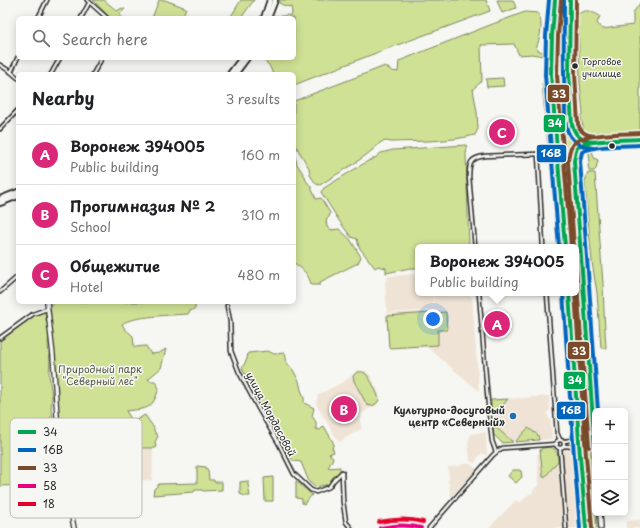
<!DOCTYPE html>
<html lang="en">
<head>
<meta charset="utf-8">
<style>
	:root { --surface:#fff; --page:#f6f6f6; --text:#202124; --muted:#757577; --line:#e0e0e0; --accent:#db2777 }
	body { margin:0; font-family:"Playpen Sans",sans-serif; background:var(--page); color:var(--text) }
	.controls { position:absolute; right:12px; bottom:12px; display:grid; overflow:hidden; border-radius:6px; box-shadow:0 2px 10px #0003 }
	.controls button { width:36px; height:36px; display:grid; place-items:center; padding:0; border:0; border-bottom:1px solid var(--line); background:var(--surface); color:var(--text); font:20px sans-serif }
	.you { position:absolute; left:433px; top:319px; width:14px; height:14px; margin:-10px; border:3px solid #fff; border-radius:50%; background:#1a73e8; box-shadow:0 0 0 6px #1a73e833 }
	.badge { display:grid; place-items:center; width:26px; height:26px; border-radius:50%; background:var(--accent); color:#fff; font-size:13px; font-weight:700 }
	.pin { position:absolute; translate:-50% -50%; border:2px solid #fff; box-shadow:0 1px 4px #0006 }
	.popup { position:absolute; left:415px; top:244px; width:164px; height:52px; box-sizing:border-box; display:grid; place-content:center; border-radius:6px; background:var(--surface); filter:drop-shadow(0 1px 3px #0005); font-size:13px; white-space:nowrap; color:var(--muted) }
	.popup b { font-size:15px; color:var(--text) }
	.popup::after { content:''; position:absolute; left:50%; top:100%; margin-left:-8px; border:8px solid transparent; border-top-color:var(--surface) }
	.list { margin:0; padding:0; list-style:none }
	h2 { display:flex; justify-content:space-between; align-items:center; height:52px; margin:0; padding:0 16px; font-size:17px }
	h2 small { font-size:13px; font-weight:400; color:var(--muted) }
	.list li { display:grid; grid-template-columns:26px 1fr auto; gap:12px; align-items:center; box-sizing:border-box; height:60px; padding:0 16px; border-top:1px solid var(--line) }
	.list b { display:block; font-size:15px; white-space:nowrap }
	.list p { margin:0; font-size:13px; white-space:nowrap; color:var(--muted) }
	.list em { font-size:13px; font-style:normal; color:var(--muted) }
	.icon { flex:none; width:22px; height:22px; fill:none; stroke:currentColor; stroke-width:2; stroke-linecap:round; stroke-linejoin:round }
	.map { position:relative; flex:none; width:640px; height:528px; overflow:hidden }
	.search { position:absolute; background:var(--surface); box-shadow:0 2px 10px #0003; left:16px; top:16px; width:280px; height:44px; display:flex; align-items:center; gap:10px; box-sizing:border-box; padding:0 14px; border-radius:6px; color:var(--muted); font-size:15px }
	.panel { position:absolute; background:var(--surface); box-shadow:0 2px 10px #0003; left:16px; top:72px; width:280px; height:232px; border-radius:6px }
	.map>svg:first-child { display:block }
</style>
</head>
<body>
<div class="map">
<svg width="640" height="528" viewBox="0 0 640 528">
	<rect width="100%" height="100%" fill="#f6f6f2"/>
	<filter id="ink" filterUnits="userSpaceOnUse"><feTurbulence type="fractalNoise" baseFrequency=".025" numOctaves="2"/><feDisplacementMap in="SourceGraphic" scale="8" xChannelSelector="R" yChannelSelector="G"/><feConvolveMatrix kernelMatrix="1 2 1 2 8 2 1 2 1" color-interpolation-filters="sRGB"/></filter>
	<g filter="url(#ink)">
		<!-- built -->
		<g fill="#efe3d5">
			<path d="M418,274v19h15l1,17 -47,3 -2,-31 4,-6z"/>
			<path d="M434,293h6l11,3 18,-1 3,2 7,94 -52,-44 -38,1 -3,-34 48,-3z"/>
			<path d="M358,370l7,1 6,5 8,18 1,6 -3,4 -16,10v15l-22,13 -23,-38 2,-9 27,-14z"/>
			<path d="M549,396l1,13 -3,4 1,4 3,3 1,19 -50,4 -9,-9 -2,-34z"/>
			<path d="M486,432l1,24 -5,-3 -4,4 -3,6 -5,-2 -2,-19 3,-8z"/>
			<path d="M566,448h8l4,4 6,76h-95l27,-28 3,2h2l8,-8h2l5,-7 3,-2 -2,-31 19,-1 6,-2z"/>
			<path d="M95,449h58l-1,31 -43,1 1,1h-2l-10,-1v1l-3,-8z"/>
			<path d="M463,464h7l7,5 -26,28 -3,-17 1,-1 -1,-12 12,-1z"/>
			<path d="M640,520v8h-14v-7z"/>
		</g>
		<!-- green -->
		<g fill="#cfe195" stroke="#7d8660">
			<path d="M93,0h11l13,11 5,-3 3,1 -5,5 2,4h-12z"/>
			<path d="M159,0h6l21,8 -4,10h-30z"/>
			<path d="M241,0h13l-13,18h-11z"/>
			<path d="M280,0h206l4,11 -109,40 -87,34v-11h-21l-4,-9 -8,-7h33v-40h-22l2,-2h9l4,-1 4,1 1,-3 -1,-6 -6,-1 -6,-3z"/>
			<path d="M497,0h16l3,8 -14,5z"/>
			<path d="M558,0h9l-2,57 20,286 -1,4 -3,1 -4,-1 -1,-3 -4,-51h4v-46h-8l-10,-119 -3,-72z"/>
			<path d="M640,3v129c-14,7 -35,5 -51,4 -6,-7 -7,-12 -8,-20l2,-2 -3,-31 -2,-69c9,-6 14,-2 22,2l-3,7 5,6 31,-4v-12z"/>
			<path d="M525,12l13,1c6,11 2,24 -2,36l6,3 1,4 -11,-2 -13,1 -5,-11 -33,1 1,36 -9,8 4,23 1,17 -3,6c-27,7 -56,6 -84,7l-5,-1 -5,1c-15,16 -41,30 -61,43l-4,-1 -6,-9 -1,-7 -15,-25v-42l91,-35 7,5 6,1 1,-11 91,-36z"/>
			<path d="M503,78l1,8 -17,1 -1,-8z"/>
			<path d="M544,82l2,1v9l4,60 -2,-1 -6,-68z"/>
			<path d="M466,145l1,3 -1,6 3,91 -3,2h-48v21h-8l-24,5v-5l-8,-2 -3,2 -16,-21 -2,-8 -6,-2 -11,-15 -19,-30 3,-4 44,-27 7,-3 6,-5 12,-3z"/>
			<path d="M592,150l2,8 4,2 -2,9 -2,2h-5l-1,-6 2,-3 -1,-9z"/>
			<path d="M294,154l3,9h-1l10,15 -1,1 6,8 5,12 5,-1 9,15 -1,4 -3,3 1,7 4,3 8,-1 11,10 11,18 -3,6 -38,19v3h-9c-1,-9 -9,-17 -17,-22z"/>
			<path d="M588,173h7l8,111 1,28 2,36h-5l-4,-55 -5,-31 -5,-54 -2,-27z"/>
			<path d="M53,302h142v7l-5,2 -2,3c-14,1 -56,2 -66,10l3,5 8,7 1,10 1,1 11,-1 5,8 8,-1 7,-4 -5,19 -13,11 2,2h5l4,7c-7,23 -12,20 -33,23l6,9 2,1 11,-6 9,13v3l4,5 -3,6 1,6h-62c-7,11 2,24 3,36l-34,1 -4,-73h-1l-8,-106z"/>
			<path d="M42,310l2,2 1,-1 1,9 3,9 -1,17 2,15 -1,13 3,23 -1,12 2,8h-3l1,3h3l2,17 -4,5v2l4,4c2,10 4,21 1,32l-3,2v2l-54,2v-148l33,-24z"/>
			<path d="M446,312l1,18h-9v15l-49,3 -2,-32z"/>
			<path d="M268,351l6,3 11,-1 2,10 6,7 6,11 2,9 3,7v6l10,5 -2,8 4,6v7l4,1 4,-4 8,14 2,5 -2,2 2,5 -5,2 3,2 1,2 -5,10 12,-1v6l-10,11 -15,3 -6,-5 -8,-20 -7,-1 -7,-7 -31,-58 -14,-28 5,-9 1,-6z"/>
			<path d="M581,355h1l2,6 11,139v13h1l1,15h-9l-5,-74 -5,-95 1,-3z"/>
			<path d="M357,372c3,0 6,-1 9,2 4,4 12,20 13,26l-3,4 -4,2 -5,-1 -13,-24 -1,-5z"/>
			<path d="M508,399l-9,11h-8v-10z"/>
			<path d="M493,425l20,17 -11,1 -9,-9z"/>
			<path d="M528,428l10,7 1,5 -24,2z"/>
			<path d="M550,447c7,2 8,7 8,14l-13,16h-2l-3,-27 3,-2z"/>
			<path d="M197,466l9,1 2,4 1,9h5v2h8v8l-19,1 -1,-1h-7l-1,2 -41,3 1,-6 5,-5 38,-1z"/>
			<path d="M513,470h6l2,1 1,6 -6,6 -8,-7z"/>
			<path d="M273,477v24h-8l-1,-23z"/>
			<path d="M248,481v4l2,11h-5l-5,-2v-12z"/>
			<path d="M296,481l16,14 -8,9 -2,-1v-4l-6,-1z"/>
		</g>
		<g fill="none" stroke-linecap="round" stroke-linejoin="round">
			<!-- street casing -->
			<g stroke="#2b2b2b" stroke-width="5.5">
				<g id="street">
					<path d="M87,0l20,18"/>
					<path d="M571,13l3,-13"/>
					<path d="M38,18l9,-18"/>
					<path d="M81,18l8,-15"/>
					<path d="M0,65l11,7 7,6"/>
					<path d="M11,72l7,-15"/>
					<path d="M51,74l9,-16"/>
					<path d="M93,74l9,-16"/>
					<path d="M0,129l18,-19"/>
					<path d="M475,247l-6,-70c0,-14 1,-19 16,-21l53,-2 5,93"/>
					<path d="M0,292l16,-14h2"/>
					<path d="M479,293l9,110 4,38 4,11"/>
					<path d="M547,293l10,140 3,7"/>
					<path d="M227,306l3,15 1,30 8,21 19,36 20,34 16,32 17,16 5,2 13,-5 5,-7 8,-8"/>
					<path d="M0,338l33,-24 14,-5"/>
					<circle cx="560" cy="444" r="4"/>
					<path d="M563,441c11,0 12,-4 14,-14"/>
					<path d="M564,446c7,0 12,1 15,8"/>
					<path d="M560,448l6,80"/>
					<path d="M342,473l1,29 3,20 5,6"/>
					<path d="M429,528l64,-73 6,-5 4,-2 54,-4"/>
				</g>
			</g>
			<!-- secondary casing -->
			<g stroke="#2b2b2b" stroke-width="6">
				<g id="secondary">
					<path d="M573,129c3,9 9,11 18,13"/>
					<path d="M575,154c1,-3 1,-6 4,-8 8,-6 49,-6 61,-7"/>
					<path d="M47,302l6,53 9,137 10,25 2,11"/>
					<path d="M380,528c14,-3 27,-5 41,0"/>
				</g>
			</g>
			<!-- primary casing -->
			<g stroke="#2b2b2b" stroke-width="6">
				<g id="primary">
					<path d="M555,0l-3,36 -1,39 14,172"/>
					<path d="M570,0l-1,74 3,51 23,322"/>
					<path d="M569,293l5,71 6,92 6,72"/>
					<path d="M573,344l4,5 3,1 5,-2 2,-4"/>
					<path d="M575,358l1,-4 5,-2 4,2 2,4"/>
					<path d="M600,513l1,15"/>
				</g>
			</g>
			<!-- highway casing -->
			<g stroke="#2b2b2b" stroke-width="8">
				<g id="highway">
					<path d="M264,18l6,-18"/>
					<path d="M268,18l7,-18"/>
					<path d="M230,74l12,-16"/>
					<path d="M235,74l12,-16"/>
					<path d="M0,199l18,-7"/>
					<path d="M0,203l18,-7"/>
				</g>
			</g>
			<!-- street -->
			<use href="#street" stroke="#f6f6f2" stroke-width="2.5"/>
			<!-- secondary -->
			<use href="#secondary" stroke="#f6f6f2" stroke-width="3.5"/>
			<!-- primary -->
			<use href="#primary" stroke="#f6f6f2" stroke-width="3.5"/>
			<!-- highway -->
			<use href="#highway" stroke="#f6f6f2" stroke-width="4.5"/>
			<!-- bus-1 casing -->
			<g stroke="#f6f6f2" stroke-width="7">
				<g id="bus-1">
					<path d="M555,0l-3,36 -1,39 14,172"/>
					<path d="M570,0l-1,74 3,51c4,12 10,16 22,17"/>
					<path d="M569,293l11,163 6,72"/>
					<path d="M595,447l-21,-286c1,-4 1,-9 3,-13 6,-9 51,-8 63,-9"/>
				</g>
			</g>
			<!-- bus-2 casing -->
			<g stroke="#f6f6f2" stroke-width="7">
				<g id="bus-2">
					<path d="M549,0l-3,36 -1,39 14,172"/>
					<path d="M564,0c0,34 -1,68 1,102 0,11 -1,24 5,34 5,8 14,11 23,12"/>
					<path d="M563,293l11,163 6,72"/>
					<path d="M598,411l-18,-250 2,-9c14,-7 42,-6 58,-7"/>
				</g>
			</g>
			<!-- bus-3 casing -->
			<g stroke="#f6f6f2" stroke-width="7">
				<g id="bus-3">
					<path d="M561,0l-3,36 -1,39 14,172"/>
					<path d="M576,0l-1,74 3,50c3,9 8,11 17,12"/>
					<path d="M574,247l-6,-86c1,-6 1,-14 6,-18 10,-10 51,-9 66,-10"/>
					<path d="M576,270l13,177"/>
					<path d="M575,293l11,163 6,72"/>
				</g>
			</g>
			<!-- bus-4 casing -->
			<g stroke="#f6f6f2" stroke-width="7">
				<path id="bus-4" d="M380,528c14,-3 27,-4 41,0"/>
			</g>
			<!-- bus-5 casing -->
			<g stroke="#f6f6f2" stroke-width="7">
				<path id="bus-5" d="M379,522c15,-3 29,-4 44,0"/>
			</g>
			<!-- bus-1 -->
			<use href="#bus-1" stroke="#00a651" stroke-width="4"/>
			<!-- bus-2 -->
			<use href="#bus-2" stroke="#0065bd" stroke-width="4"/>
			<!-- bus-3 -->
			<use href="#bus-3" stroke="#7a4b2a" stroke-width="4"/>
			<!-- bus-4 -->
			<use href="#bus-4" stroke="#e5007d" stroke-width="4"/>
			<!-- bus-5 -->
			<use href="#bus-5" stroke="#e4002b" stroke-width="4"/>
		</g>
	</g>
	<!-- markers -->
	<g fill="#2b2b2b" stroke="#f6f6f2" stroke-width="1.5">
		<circle cx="575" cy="66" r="3.5"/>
		<circle cx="612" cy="146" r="3.5"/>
	</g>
	<circle fill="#1f6fb2" stroke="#f6f6f2" stroke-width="1.5" cx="513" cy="416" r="4"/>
	<g text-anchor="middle" stroke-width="3" stroke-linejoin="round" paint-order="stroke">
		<!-- bus labels -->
		<g font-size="9" fill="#2b2b2b" stroke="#f6f6f2" text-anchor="start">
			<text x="582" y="65">Торговое<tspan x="582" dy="12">училище</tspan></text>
		</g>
		<!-- park labels -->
		<g font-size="10" fill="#545846" stroke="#f6f6f2">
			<text x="100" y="373">Природный парк<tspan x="100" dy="12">"Северный лес"</tspan></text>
		</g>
		<!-- poi labels -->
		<g font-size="10" font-weight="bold" fill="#2b2b2b" stroke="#f6f6f2" text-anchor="end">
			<text x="505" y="414">Культурно-досуговый<tspan x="505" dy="12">центр «Северный»</tspan></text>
		</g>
		<!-- street labels -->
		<g font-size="10" fill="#2b2b2b" stroke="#f6f6f2">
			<text transform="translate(271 414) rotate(62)" y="4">улица Мордасовой</text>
		</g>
	</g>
	<!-- legend -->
	<rect x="10" y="418" width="132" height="100" rx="6" fill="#f6f6f2" stroke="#b9b9b6" stroke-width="1"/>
	<rect x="18" y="430" width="18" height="4" fill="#00a651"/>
	<rect x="18" y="448" width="18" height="4" fill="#0065bd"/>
	<rect x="18" y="466" width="18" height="4" fill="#7a4b2a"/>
	<rect x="18" y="484" width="18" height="4" fill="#e5007d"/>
	<rect x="18" y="502" width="18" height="4" fill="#e4002b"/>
	<g font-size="11" fill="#2b2b2b">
		<text x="43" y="436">34</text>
		<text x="43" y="454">16В</text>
		<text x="43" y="472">33</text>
		<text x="43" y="490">58</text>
		<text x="43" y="508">18</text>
	</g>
	<g stroke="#f6f6f2" stroke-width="1.5">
		<rect x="547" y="84" width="23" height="19" rx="4" fill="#7a4b2a"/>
		<rect x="543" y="114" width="23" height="19" rx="4" fill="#00a651"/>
		<rect x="536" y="144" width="31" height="19" rx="4" fill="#0065bd"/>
		<rect x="567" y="341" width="23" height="19" rx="4" fill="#7a4b2a"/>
		<rect x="563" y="371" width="23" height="19" rx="4" fill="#00a651"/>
		<rect x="556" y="401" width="30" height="19" rx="4" fill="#0065bd"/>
	</g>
	<g font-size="11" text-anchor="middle" font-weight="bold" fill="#fff">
		<text x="559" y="98">33</text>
		<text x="555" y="127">34</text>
		<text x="551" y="157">16В</text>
		<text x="579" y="355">33</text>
		<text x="575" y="384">34</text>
		<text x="571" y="414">16В</text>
	</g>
</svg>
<div class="controls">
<button>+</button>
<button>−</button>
<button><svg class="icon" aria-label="layers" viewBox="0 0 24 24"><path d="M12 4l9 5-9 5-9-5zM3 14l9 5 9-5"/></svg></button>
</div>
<div class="you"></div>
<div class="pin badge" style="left:497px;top:324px">A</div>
<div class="popup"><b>Воронеж 394005</b>Public building</div>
<div class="pin badge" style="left:344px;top:409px">B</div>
<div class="pin badge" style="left:502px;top:132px">C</div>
<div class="search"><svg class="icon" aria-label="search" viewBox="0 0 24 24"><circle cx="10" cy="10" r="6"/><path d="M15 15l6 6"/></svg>Search here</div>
<section class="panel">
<h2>Nearby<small>3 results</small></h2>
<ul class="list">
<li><span class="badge">A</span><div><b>Воронеж 394005</b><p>Public building</p></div><em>160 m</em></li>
<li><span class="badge">B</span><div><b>Прогимназия № 2</b><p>School</p></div><em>310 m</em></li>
<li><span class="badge">C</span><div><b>Общежитие</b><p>Hotel</p></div><em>480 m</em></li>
</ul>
</section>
</div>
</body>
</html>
